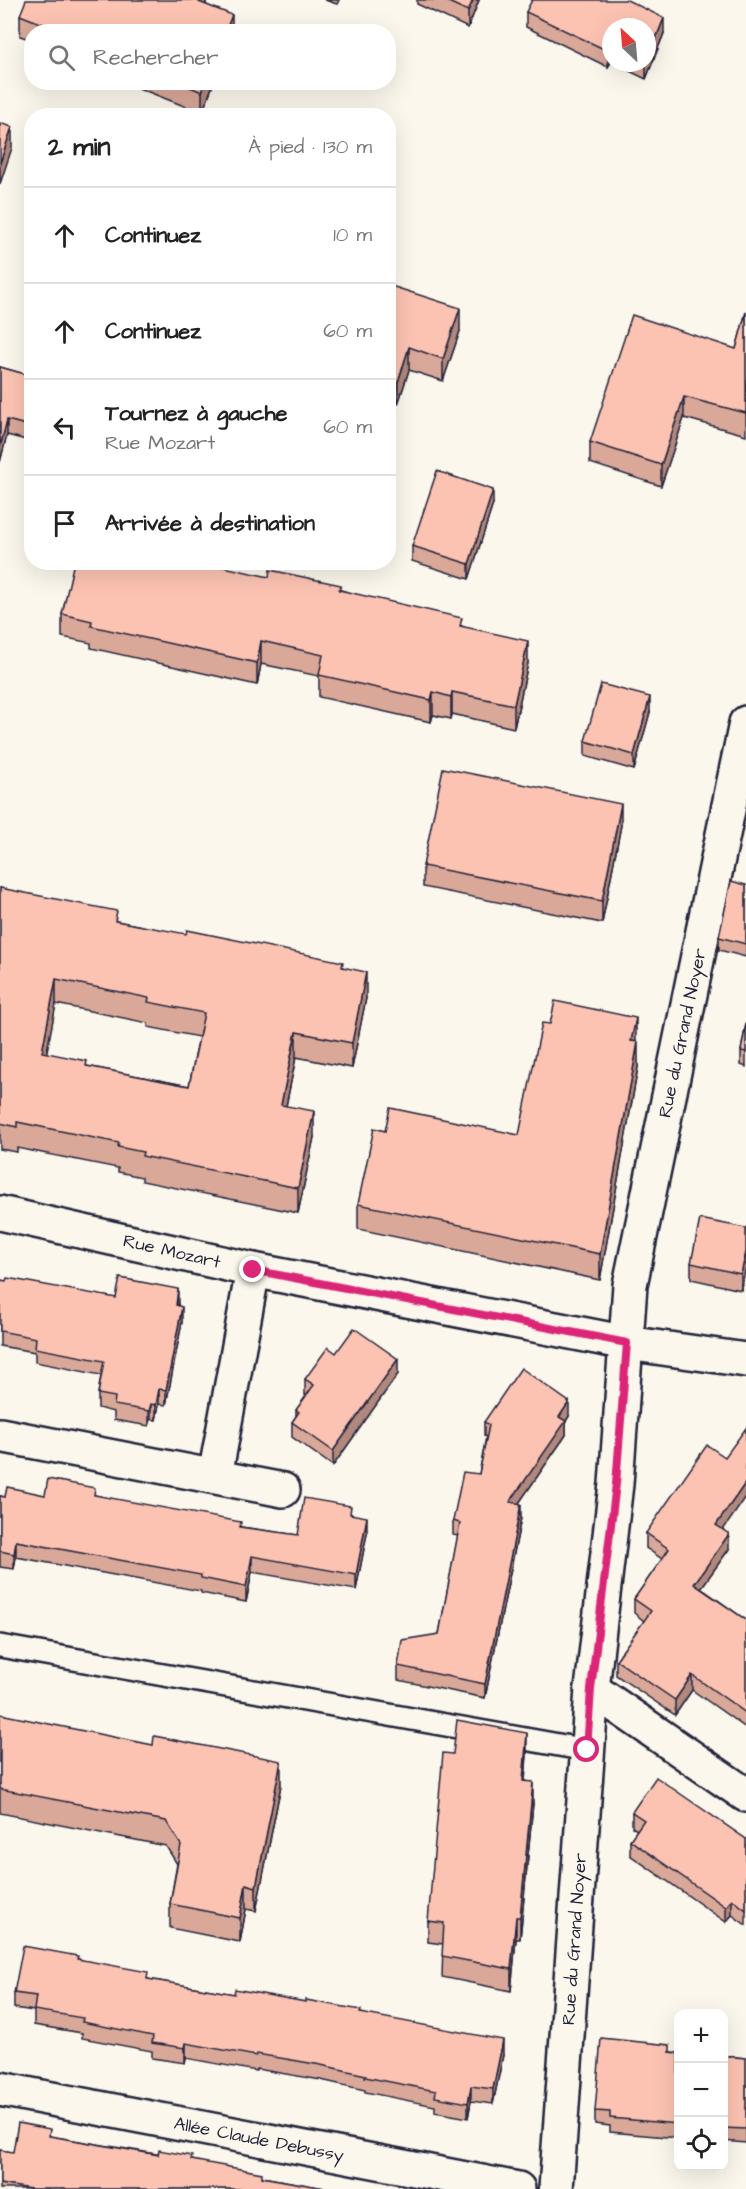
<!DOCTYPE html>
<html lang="fr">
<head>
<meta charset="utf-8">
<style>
	:root { --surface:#fff; --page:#f2f2f2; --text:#222; --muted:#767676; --line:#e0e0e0 }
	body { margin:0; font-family:"Architects Daughter",sans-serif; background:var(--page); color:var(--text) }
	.controls { position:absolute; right:18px; bottom:18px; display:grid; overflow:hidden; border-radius:12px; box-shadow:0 6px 24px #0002 }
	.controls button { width:54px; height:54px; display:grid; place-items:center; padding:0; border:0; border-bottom:2px solid var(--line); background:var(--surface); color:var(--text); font:30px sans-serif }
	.compass { position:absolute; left:602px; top:18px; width:54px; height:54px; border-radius:50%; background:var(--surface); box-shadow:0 6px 24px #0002; rotate:334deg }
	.stop { position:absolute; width:18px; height:18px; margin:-14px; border:4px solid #db2777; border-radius:50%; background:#fff }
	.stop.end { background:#db2777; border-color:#fff; box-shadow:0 2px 6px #0008 }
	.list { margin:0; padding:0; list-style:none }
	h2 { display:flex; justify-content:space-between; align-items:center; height:78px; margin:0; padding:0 24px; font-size:26px }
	h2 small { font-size:20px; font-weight:400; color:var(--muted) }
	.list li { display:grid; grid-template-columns:39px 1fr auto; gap:18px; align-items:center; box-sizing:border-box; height:96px; padding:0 24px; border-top:2px solid var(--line) }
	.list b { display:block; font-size:22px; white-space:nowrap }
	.list p { margin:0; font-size:20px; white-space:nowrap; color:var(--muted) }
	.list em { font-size:20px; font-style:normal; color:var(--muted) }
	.icon { flex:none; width:33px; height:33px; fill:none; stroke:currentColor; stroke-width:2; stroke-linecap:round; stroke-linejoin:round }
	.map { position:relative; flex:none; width:746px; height:2189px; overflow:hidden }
	.search { position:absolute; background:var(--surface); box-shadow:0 6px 24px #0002; left:24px; top:24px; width:372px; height:66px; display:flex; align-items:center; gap:15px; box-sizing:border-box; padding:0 21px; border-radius:24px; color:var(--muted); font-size:22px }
	.panel { position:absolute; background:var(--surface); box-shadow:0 6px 24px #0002; left:24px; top:108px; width:372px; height:462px; border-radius:24px }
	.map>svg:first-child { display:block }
</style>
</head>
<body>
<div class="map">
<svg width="746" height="2189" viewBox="0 0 746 2189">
	<rect width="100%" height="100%" fill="#fbf7ec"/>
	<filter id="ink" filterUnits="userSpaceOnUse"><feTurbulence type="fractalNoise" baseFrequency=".0167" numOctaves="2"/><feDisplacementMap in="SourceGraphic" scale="12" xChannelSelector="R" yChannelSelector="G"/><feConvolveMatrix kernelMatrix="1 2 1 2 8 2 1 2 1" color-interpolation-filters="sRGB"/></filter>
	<g filter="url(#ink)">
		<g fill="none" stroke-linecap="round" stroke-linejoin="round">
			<!-- service casing -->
			<g stroke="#22223b" stroke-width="26">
				<path id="service" d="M0,1646l587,104"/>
			</g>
			<!-- minor casing -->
			<g stroke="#22223b" stroke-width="38">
				<g id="minor">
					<path d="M0,1213l253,57 374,73 119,17"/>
					<path d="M0,1435l283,55"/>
					<path d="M215,1476l38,-206"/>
					<path d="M592,1689l154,106"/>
					<path d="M0,2089l518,100"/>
					<path d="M556,2189l36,-500 24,-205 14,-199 116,-562"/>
				</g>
			</g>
			<!-- service -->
			<use href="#service" stroke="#fbf7ec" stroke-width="21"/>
			<!-- minor -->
			<use href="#minor" stroke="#fbf7ec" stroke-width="33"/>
		</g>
		<!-- wall -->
		<g fill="#d9a899" stroke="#22223b" stroke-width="1.5" fill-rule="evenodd">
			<path d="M206,0v4l26,28h-200v8l-12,-4v-21z"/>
			<path d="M325,0h14l-2,4z"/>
			<path d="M417,0h62l-11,28 -51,-24z"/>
			<path d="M526,12l138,21 -18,46 -33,-16h34l-36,-36v35l-3,5 -82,-40z"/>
			<path d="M123,82h91l-12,31z"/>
			<path d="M388,285l72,46 -17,50 -34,-11 -11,34 -10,-3z"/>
			<path d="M746,312v123l-62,-17 -23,68 -71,-23v-21l146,-93z"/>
			<path d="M0,367l32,9v43l-6,21 -19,-5 -7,27z"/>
			<path d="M493,504l-24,75 -57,-18v-15z"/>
			<path d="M269,577l72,13 121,36 66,37 -14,65 -62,-14 -1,5 -18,-4 -2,7 -112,-25v-21l-58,-12 -4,21 -166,-37v-5l-29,-6v-23z"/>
			<path d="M650,712l-16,58 -49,-14v-15z"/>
			<path d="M621,825l-19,98 -179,-36v-21z"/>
			<path d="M746,885v72l-27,-7v-13z"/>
			<path d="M0,888l117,33 226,46 23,31 -14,70 -56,-11 -10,49 28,31 -16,76 -156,-32v-4l-24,-5v-4l-101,-20v4l-17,-3zM56,1004l92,19v4l51,10 -10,49 -102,-20 -41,-13z"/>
			<path d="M746,1024v43l-5,-2v-14z"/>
			<path d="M636,1042l2,25 -38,213 -242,-51v-25l27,-73 134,4z"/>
			<path d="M746,1228l-5,62 -50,-11v-16z"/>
			<path d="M0,1280l116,18 62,6 4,18 -16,83 -7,-1 -3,16 -5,-1 -2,7 -35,-6v-8l-16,-4v-14l3,-19 -66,-13v-10l-35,-6z"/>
			<path d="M336,1353l62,21 -65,92 -41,-29v-15l4,-6v-6l11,-15h-2v-16z"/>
			<path d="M569,1416l-3,5v14l-48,69 3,14 -36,180 -87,-18v-14l41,-32 19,-98 -5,-1v-14l26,-47 7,-37 -2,-1v-14z"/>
			<path d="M45,1495h50l146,32 57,8 53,-21 16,19 -11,57 -104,-18 -6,30 -45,-9v-2l-185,-34 -2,12 -14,-2v-71l5,1z"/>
			<path d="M723,1530l6,19 -28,39 45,32v108l-54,-38 -17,25 -59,-40v-15l28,-39 -10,-8v-14l28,-40 -16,-11v-15z"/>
			<path d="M0,1714l281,71 -25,126 -10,-2 -6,33 -70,-14v-24l7,-40 -11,-18 -166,-33z"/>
			<path d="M453,1754h74l-2,28 8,21 -13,136h-4l-5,52 -69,-14 1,-33 -15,-2v-21z"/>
			<path d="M632,1812l114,27v86l-14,-10 -6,7 -96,-67v-15l7,-10 -5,-3z"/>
			<path d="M78,1959l70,20 86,15 127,19 142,42 -10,49 -22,-3 -3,17 -33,-6v-6l-70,-14v-2l-44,-10 -64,-11 -1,2 -70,-13 -1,5 -33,-5v-7l-70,-13v-5l-48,-8v-14l-20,-3v-15z"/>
			<path d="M670,2052l8,1v85l-68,-6v-6l-15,-2v-13z"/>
			<path d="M723,2056l23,2v85l-23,-2z"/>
			<path d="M50,2136l142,24 70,17 68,12h-330v-39l13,2z"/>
		</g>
		<!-- shaded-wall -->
		<g fill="#b0887d" stroke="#22223b" stroke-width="1.5">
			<path d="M200,0h6v7l-7,-5z"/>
			<path d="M473,0h6l-11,28v-17z"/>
			<path d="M232,15v17h-7z"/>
			<path d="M664,18v15l-18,46v-16h1v-2z"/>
			<path d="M611,46v16l-3,5v-16z"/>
			<path d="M205,82h9l-12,31v-21z"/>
			<path d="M12,127v21l-12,36v-21z"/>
			<path d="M460,308v23l-17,50v-22z"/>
			<path d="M409,347v23l-11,34v-22z"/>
			<path d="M684,397v21l-23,68v-21z"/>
			<path d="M32,403v16l-6,21v-15z"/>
			<path d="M7,420v15l-7,27v-15z"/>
			<path d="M493,490v14l-24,75v-15z"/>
			<path d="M261,641v23l-4,21v-22z"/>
			<path d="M528,641v22l-14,65v-23z"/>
			<path d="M433,692v23l-2,7v-22z"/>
			<path d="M452,692v22l-1,5v-22z"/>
			<path d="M650,697v15l-16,58v-15z"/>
			<path d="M621,804v21l-19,98v-22z"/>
			<path d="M366,972v26l-14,70v-25z"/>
			<path d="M56,979v25l-14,73v-25z"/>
			<path d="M636,1018v25l-5,-2z"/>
			<path d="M296,1032v25l-15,73v-25z"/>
			<path d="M638,1042v25l-38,213v-26z"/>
			<path d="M314,1111v26l-16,76v-25z"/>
			<path d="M746,1252v15l-5,23v-16z"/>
			<path d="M178,1289v15l-2,16v-15z"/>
			<path d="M182,1307v15l-16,83v-15z"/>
			<path d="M398,1359v15l-65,92v-15z"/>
			<path d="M159,1389v15l-3,16v-15z"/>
			<path d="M569,1402v14l-3,5v14l-56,81v-14l49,-85z"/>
			<path d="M151,1404v15l-2,7v-15z"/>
			<path d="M746,1482v15l-30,43v-15z"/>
			<path d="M521,1504v14l-36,180v-14z"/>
			<path d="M367,1517v16l-11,57v-15z"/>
			<path d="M729,1534v15l-35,49v-14z"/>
			<path d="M16,1541v16l-2,12v-15z"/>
			<path d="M252,1556v16l-6,30v-15z"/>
			<path d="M692,1675v15l-17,25v-15z"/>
			<path d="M527,1733v21l-4,49v-22z"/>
			<path d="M281,1761v24l-25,126v-24z"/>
			<path d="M533,1782v21l-13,136v-22z"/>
			<path d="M246,1884v25l-6,33v-24z"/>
			<path d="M732,1899v16l-6,7v-15z"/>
			<path d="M516,1917v22l-5,52v-22z"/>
			<path d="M503,2040v15l-10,49v-15z"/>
			<path d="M186,2043v15l-1,5v-15z"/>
			<path d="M471,2086v15l-3,17v-15z"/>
		</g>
		<!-- building -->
		<g fill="#fcc3b2" stroke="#22223b" stroke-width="1.5" fill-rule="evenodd">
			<path d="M26,0h174l-1,2 33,13 -7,17h-162l-43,-17z"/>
			<path d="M444,0h29l-5,11z"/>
			<path d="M532,0h95l37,18 -17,43v-34h-36v19l-3,5 -82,-39z"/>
			<path d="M178,82h27l-3,10z"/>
			<path d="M0,123l12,4 -12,36z"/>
			<path d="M388,285l72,23 -17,51 -34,-12 -11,35 -10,-3z"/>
			<path d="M746,312v101l-62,-16 -23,68 -71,-23 42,-127 104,34z"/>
			<path d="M0,367l32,9v27l-6,22 -19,-5 -7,27z"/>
			<path d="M437,471l56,19 -24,74 -57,-18z"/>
			<path d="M74,562h128l67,15 1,-7 71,15 -2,5 123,28 -2,8 68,15 -14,64 -62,-13 -1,5 -18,-5 -2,8 -112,-25 4,-20 -62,-14 -4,22 -166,-37 1,-5 -30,-7z"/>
			<path d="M601,684l49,13 -16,58 -49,-14z"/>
			<path d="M443,768l178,36 -19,97 -179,-35z"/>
			<path d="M731,881l15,4v59l-27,-7z"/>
			<path d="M0,888l117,23 -2,10 71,13 1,-4 156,32 -1,5 24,5 -14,71 -56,-11 -15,73 33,6 -16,77 -156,-32 1,-4 -25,-5 1,-4 -102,-21v5l-17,-4zM56,979l93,19 -1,4 56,11 -15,73 -103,-20 1,-5 -45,-9z"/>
			<path d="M555,1001l81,17 -5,23 7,1 -38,212 -242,-50 16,-76 11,3 5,-23 129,27 23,-112 8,1z"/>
			<path d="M746,1024v28l-5,-1z"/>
			<path d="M700,1219l46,9v24l-5,22 -50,-11z"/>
			<path d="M7,1278l109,20 4,-20 58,11 -2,16 6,2 -16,83 -7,-1 -3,16 -5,-1 -2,7 -35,-6 1,-8 -17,-3 6,-33 -69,-13 1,-10 -36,-7v-51l6,1z"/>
			<path d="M354,1328l44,31 -65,92 -41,-29 7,-10 -3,-2 18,-25 -9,-6 23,-32 8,6z"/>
			<path d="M521,1368l48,34 -10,15 7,4 -56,81 11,2 -36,180 -87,-18 4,-26 37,-6 21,-111 -7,-2 10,-49 16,2 10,-49 -5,-3z"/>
			<path d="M746,1428v54l-30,43 13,9 -35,50 52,36v93l-54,-38 -17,25 -59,-40 35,-49 -17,-12 35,-50 -23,-16 61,-88 18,12z"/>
			<path d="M48,1479l47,9 -1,7 147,27 -1,5 58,8 6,-37 47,8 -1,8 17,3 -11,58 -104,-19 -6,31 -45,-9v-3l-185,-34 -2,13 -14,-3v-55l5,1 2,-10 38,8z"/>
			<path d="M0,1714l153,31 1,-9 127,25 -25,126 -10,-3 -6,34 -70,-14 11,-59 -15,-24 -166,-32z"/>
			<path d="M457,1720l70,13 -4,48 10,1 -13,135h-4l-5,52 -69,-13 2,-33 -16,-2 15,-168 10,1z"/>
			<path d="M656,1777l90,62v71l-14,-11 -6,8 -96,-67 14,-20 -12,-8z"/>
			<path d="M23,1946l55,10 -1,3 71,13 -1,7 87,15 1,-5 71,13v-2l55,10 -1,3 143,27 -10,49 -22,-3 -3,17 -33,-6 1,-6 -71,-14 1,-2 -45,-10 -64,-11 -1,2 -70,-13 -1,5 -33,-5 1,-7 -71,-14 1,-4 -49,-8 2,-14 -22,-3z"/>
			<path d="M601,2038l69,7v7l8,1v71l-68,-6v-6l-15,-1z"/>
			<path d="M723,2056l23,2v71l-23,-1z"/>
			<path d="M18,2123l32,6 -1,7 109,19 1,-5 33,6 -1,4 71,13v4l68,12h-299l-31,-5v-34l13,2z"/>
		</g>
	</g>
	<g fill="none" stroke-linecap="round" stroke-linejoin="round" filter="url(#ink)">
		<!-- route -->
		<path stroke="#db2777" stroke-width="8" d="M253,1270l374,73 -11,141 -25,205 -4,61"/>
	</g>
	<g text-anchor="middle" stroke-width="4.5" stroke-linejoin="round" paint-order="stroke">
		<!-- street labels -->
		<g font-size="18" fill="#22223b" stroke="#fbf7ec">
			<text transform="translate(682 1033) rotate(-78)" y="6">Rue du Grand Noyer</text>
			<text transform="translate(172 1251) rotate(13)" y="6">Rue Mozart</text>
			<text transform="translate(574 1939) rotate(-86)" y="6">Rue du Grand Noyer</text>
			<text transform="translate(259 2139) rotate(11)" y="6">Allée Claude Debussy</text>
		</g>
	</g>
</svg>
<div class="controls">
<button>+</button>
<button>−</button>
<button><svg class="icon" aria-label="locate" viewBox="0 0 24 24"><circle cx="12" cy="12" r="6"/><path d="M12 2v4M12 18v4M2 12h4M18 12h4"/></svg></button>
</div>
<svg class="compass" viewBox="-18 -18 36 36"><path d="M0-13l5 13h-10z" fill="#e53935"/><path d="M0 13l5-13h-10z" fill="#767676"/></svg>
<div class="stop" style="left:587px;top:1750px"></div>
<div class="stop end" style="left:253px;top:1270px"></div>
<div class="search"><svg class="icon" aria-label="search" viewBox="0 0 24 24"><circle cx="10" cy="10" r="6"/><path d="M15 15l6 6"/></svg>Rechercher</div>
<section class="panel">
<h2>2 min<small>À pied · 130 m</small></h2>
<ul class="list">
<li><svg class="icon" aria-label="ahead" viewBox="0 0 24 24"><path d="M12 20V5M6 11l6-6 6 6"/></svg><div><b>Continuez</b></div><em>10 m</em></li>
<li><svg class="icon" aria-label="ahead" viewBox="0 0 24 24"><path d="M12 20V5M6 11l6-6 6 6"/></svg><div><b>Continuez</b></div><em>60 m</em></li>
<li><svg class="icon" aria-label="left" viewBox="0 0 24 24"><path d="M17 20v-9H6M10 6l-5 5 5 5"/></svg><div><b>Tournez à gauche</b><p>Rue Mozart</p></div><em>60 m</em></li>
<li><svg class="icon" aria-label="arrive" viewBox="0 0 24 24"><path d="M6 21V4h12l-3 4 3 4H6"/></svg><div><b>Arrivée à destination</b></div></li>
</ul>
</section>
</div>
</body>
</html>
